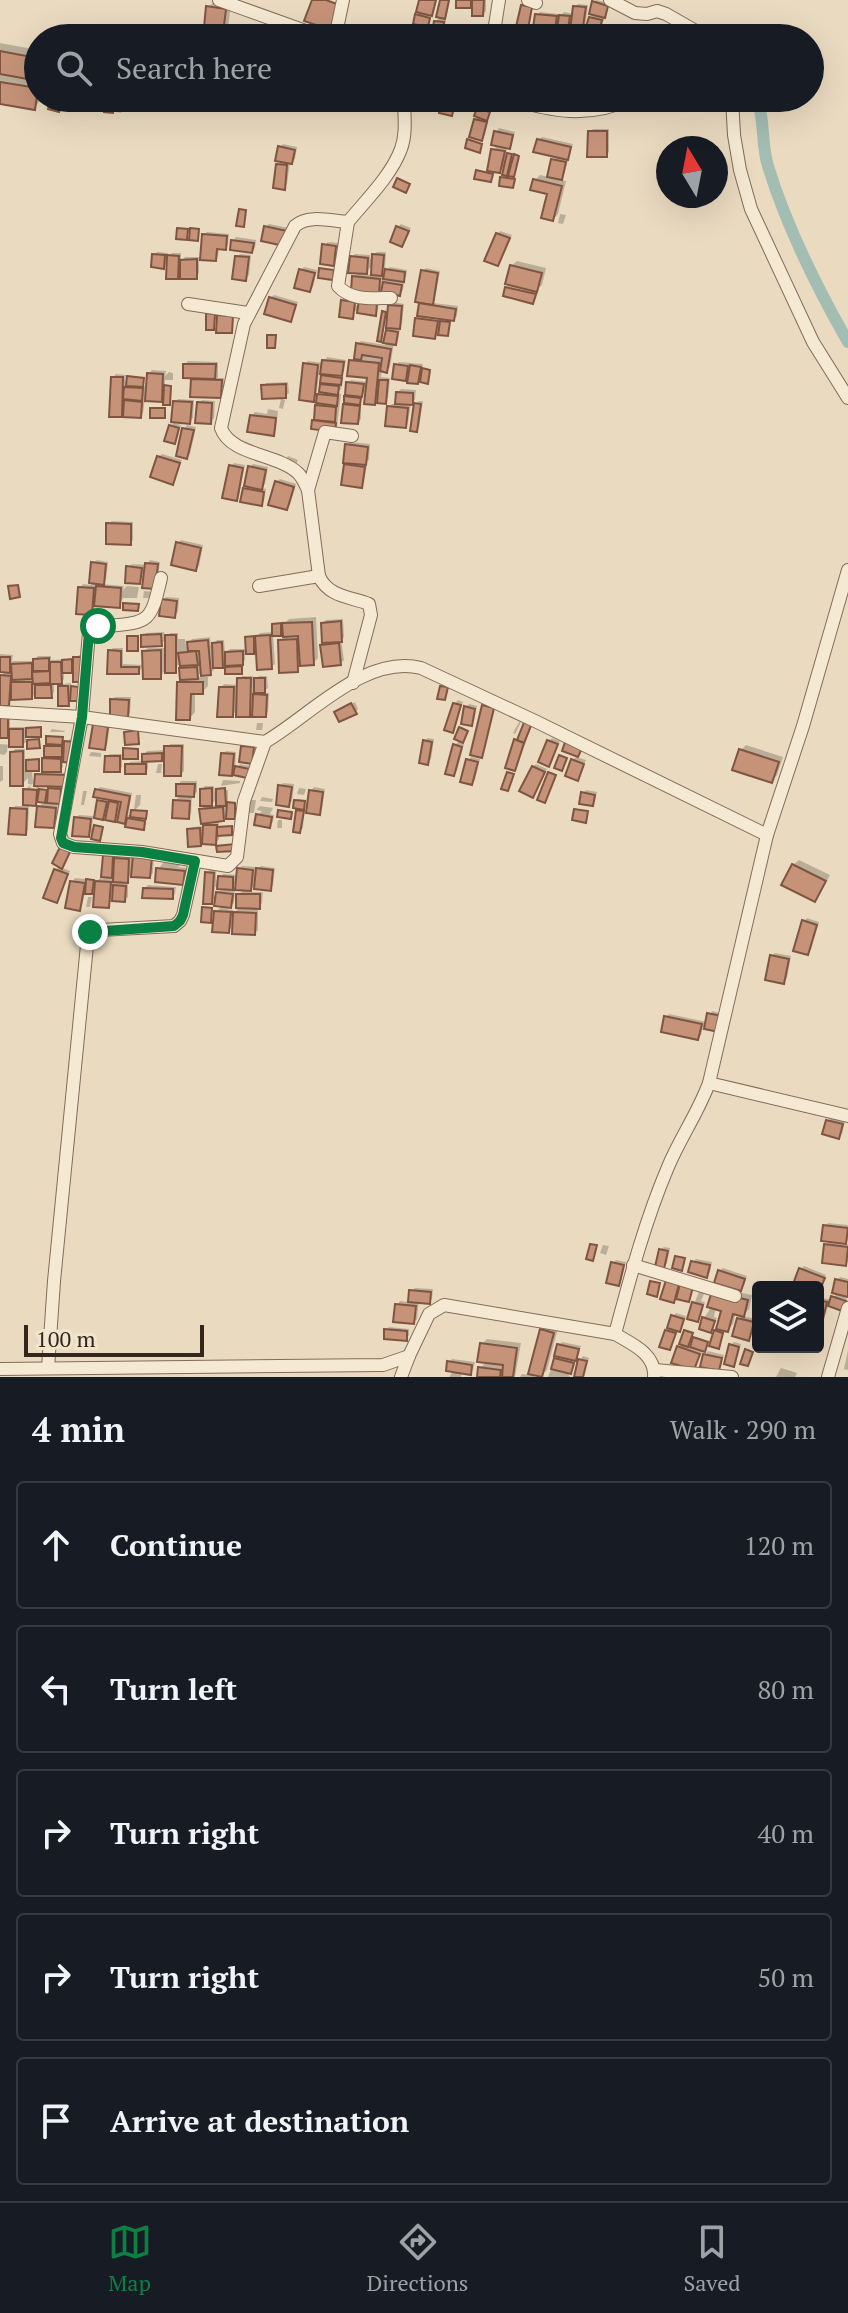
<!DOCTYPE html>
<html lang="en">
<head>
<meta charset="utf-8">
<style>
	:root { --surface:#171b24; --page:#242831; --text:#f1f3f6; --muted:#9ea1a6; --line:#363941; --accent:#0b8043 }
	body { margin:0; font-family:"PT Serif",serif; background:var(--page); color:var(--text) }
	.controls { position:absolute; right:24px; bottom:24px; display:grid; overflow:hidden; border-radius:8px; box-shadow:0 8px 32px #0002 }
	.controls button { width:72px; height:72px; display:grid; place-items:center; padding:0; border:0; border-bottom:2px solid var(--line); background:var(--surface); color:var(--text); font:40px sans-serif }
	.compass { position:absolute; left:656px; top:136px; width:72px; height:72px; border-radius:50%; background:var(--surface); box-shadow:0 8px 32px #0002; rotate:350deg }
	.scale { position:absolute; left:24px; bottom:20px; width:180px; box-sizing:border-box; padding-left:8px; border:4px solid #32261d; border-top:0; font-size:22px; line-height:28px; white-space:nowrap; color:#32261d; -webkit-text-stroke:6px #f2e5cf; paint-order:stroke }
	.stop { position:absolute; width:24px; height:24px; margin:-18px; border:6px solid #0b8043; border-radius:50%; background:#fff }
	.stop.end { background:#0b8043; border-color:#fff; box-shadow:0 2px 8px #0008 }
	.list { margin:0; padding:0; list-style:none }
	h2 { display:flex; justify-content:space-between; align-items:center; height:104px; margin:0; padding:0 32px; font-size:34px }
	h2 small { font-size:26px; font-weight:400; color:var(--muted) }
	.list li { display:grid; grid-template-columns:52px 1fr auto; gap:24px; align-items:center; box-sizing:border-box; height:128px; margin:0 16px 16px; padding:0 16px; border:2px solid var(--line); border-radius:8px }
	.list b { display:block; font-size:30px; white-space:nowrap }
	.list em { font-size:26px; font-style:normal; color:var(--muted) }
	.icon { flex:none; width:44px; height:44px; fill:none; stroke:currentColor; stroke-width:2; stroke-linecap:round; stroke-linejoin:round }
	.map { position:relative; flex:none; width:848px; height:1377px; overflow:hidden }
	.search { position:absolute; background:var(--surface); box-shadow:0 8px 32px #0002; left:24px; right:24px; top:24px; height:88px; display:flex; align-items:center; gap:20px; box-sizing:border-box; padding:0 28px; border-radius:44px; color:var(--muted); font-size:30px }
	.sheet { height:824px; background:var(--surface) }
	nav { display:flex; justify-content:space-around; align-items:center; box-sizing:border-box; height:112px; border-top:2px solid var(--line); background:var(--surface); font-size:22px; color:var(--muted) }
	nav a { display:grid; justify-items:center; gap:4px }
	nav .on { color:var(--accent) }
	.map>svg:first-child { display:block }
</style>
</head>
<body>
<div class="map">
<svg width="848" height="1377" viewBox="0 0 848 1377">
	<rect width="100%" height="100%" fill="#eadac0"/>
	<!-- shadow -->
	<g fill="#0003" fill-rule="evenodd">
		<path d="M421,0h16l-3,10 -6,6 2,1 -2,9 6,1 1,-5 6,-6 1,-16h8l-3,14 -5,5 4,1 -3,18h-31l2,-11 4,-4 -1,-8 4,-4z"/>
		<path d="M458,0h28v11l-3,3 -9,-13 -4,5z"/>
		<path d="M596,0l14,3 -10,28 -5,5 3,2h-24l7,-8 -11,-1 -3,6 -33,-3 3,-17 3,-3 19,2v3l5,-5 10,2 1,-7 3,-3 10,1 -3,22 -6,6 7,1 4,-16 5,-5 -1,-11z"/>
		<path d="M214,2l17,2 -3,24 17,3v7h-40l3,-31z"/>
		<path d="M644,24l17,3 -2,11h-20l2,-11z"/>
		<path d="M282,27l41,11h-47l1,-6z"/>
		<path d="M473,32l21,2 -1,4h-23z"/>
		<path d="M0,43l38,7v23l-6,6 6,2v17h4l-8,10 -34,-6z"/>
		<path d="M53,98h44l27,4 -3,11 -42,-8 -1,2 -16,-3 -4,6z"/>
		<path d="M594,98h18l-4,4 -15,-1z"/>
		<path d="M479,108l10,3 -4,24 -3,3 -7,-18 4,-4z"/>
		<path d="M499,128l16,4 -3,12 -5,3 -2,10 5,-4h2l-1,7 5,-6 3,1 -5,19 -4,4 4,1 -1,6 -11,-7 4,-14 -6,7 -7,-1 -2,9 -13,-8 11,1 4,-22 5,-5 -2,-13z"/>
		<path d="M593,129h16v23l-3,3 -16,-23z"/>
		<path d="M542,137l31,7 -3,11 -4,4 2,1 -4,15 -5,5 7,1 -8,33 -5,5 -3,-26 -15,-13 5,-5 9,2 4,-17 5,-4 -20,-16z"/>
		<path d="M283,144l14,3 -2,12 -5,3 -3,22 -3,3 -6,-22 4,-5 -2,-13z"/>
		<path d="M560,214l6,1 -3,9 -5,-1z"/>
		<path d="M269,224l20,4 -2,12 -22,-13z"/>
		<path d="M401,224l10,4 -10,17 -3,-18z"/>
		<path d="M500,231l12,4 -14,29 -1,-30z"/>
		<path d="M207,232l22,2 -1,11 -3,3h-6l-1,8 -3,3 -16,-1v15l-3,4 -14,-5 -5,5 -8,-16 -6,6 -9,-12 3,-3 11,1 -1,5 5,-5h9v9l4,-5h17l2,-22z"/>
		<path d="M236,237l20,3 -1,8 -3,3 -19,-10z"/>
		<path d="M328,242l11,1 -2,18 -4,3 -9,-19z"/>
		<path d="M377,252h9l-1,19 -6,5h7l1,-6 3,-3 17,3 -1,7 -5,5 3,1 -1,7 -3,3 -20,-3 -2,2 -24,-15 5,-5 -7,-15 3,-3 15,1v4zM373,265v10l-9,-1z"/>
		<path d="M240,254l11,1 -2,20 -4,4 -8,-22z"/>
		<path d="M517,261l29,7 -4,17 -7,6 3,1 -2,7 -3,3 -26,-14 4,-5v-17z"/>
		<path d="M304,267l13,3 -4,17 -4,3 -8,-20z"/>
		<path d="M426,268l14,3 -6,32 24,3 -1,10 -3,3h-4l-2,15 -10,-1 -4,4 -17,-18 5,-5h-3l4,-43z"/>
		<path d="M274,295l24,7 -5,15 -3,3 -20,-22z"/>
		<path d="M346,298l11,2 -1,6 8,-8 15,2 -1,10 -3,4 -20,-3 -3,6 -9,-16z"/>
		<path d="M393,302l11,2 -2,20 -5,5h3l-2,11 -4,3 -4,24 -3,3h-5l-1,7 9,1 -2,20 -3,4 -9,-1 -2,2 -6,-14 -7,6v24l-3,3 -13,-17 1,-8 4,-3 -2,-11 3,-3 17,2 1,-6 -18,-15 5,-5 2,-12 3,-3 24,4 3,-14 4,-5 -3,-12h-3l-5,25 3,-27h6v-6z"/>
		<path d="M327,357l19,3 -2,11 -6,6h4v7l-1,5 -4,4 4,1 -4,33 -3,3 -21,-2 6,-33 4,-4 -1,-6 3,-4 -2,-5 4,-4 -3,-5 -4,-1 -4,31 -3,3 -8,-36 3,-3 16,2z"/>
		<path d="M188,361l30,1v16h6v14l-4,4 -28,-1 1,-19 -8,-11z"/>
		<path d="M399,362l24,2 -1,4 8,1 -2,12 -9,-1 -2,2 -23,-4 2,-13z"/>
		<path d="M152,370l14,1 -1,5 4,-4 4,1v7h-8v5h6v17l-6,-7 -4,5 -16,-1 -2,14 -3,3 -29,-1 1,-37 4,-4 10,1 -1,6 5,-5 14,2 -1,8h5l1,-12z"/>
		<path d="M288,382l1,11 -4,3 -22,-10 3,-3z"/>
		<path d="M401,389l15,1 -1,10 -4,3 -3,20 -3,3 -16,-19 3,-3h5l1,-12z"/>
		<path d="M178,399l16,1 -1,18 -3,4 -15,-20z"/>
		<path d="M281,399l4,1 -2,9 -4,-1z"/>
		<path d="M202,400l13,1 -1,17 -3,3 -12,-18z"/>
		<path d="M419,401h4l-4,26 -3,3v-26z"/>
		<path d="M268,409l10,2 -2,19 -3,3 -21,-17 3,-4 12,2z"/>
		<path d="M174,423l7,2 -4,14 -3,3 -3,-16z"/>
		<path d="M187,425l9,2 -6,27 -3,3 -3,-28z"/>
		<path d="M350,442l20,2 -1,16 -5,4h3l-3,18 -3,4 -15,-21 3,-4 -2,-16z"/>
		<path d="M162,454l20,6 -7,19 -3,3 -14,-25z"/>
		<path d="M288,456l10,4 -3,6 -11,-3z"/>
		<path d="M234,463l11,2 -6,30 -3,3 -5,-32z"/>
		<path d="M253,464l15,3 -3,17 -4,4 5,1 -2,12 -3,3 -17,-15 5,-4 1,-18z"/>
		<path d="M280,479l16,5 -6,21 -3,3 -11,-26z"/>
		<path d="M112,521l21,1v18l-3,3 -22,-19z"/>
		<path d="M181,540l22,5 -4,21 -3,3 -18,-26z"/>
		<path d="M97,560l11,2 -2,18 -5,4 23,2 -1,4 4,-4 12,1 -2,11h-14l-4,8 -24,-2 -1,6 -3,3 -11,-25 3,-4 8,1 2,-22z"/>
		<path d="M150,560l10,2 -3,22 -12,-8 -6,6 -11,-15 4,-3 15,1z"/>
		<path d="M144,591l11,1 -1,6h-11z"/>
		<path d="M166,597l13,1 -1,14 -4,4 -11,-16z"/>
		<path d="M316,617l2,41 -5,5 -13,1 -3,6 -17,-29 5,-4 -1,-8 -4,5h-7l2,30 -4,3 -14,-19 -3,4h-9v8l-5,6h2l-1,6 -14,-5 4,-4 -7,1 -2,2h-9l1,4 -4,3 -11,1v3h9v9l-6,6h-7v20l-5,6 -11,-36 3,-3 -1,-10 5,-5 -8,1 -3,6h-11l-3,6 -17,-11 -6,6h-29l1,-21 3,-3h10v16l21,1v-14l4,-3h19v-10l-6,6 -18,-8 3,-3 18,-1v7l6,-6h8v6h7l1,7 6,-7 18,-2 1,9 6,-6h7l1,14 5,-5h17l1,-12 6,-1v3l6,-6 14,-1 1,-9h6v4l8,-8z"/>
		<path d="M343,619l1,18 -3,3 3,20 -4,4 -15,1 -2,-42 3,-3z"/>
		<path d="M0,654l13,1 -1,6h22l4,-5h13v4l25,-1 3,-4h8l-15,16h-8v8l-3,3h-7v10l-3,4 -14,-4 -5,5 -20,1 -4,6h-8v-27l6,-6h-6z"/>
		<path d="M242,676h11v5l6,-5h8l1,12 -5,4 6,1 -1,19 -3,3 -10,-5 -6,5 -11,-5 -6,5 -11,-27 3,-4 14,1 1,-6z"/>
		<path d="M71,683v3h8l-11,18 -8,-17 3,-3z"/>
		<path d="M115,697h16l-1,16 -3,3 -15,-16z"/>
		<path d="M458,700l5,2 -8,25 -3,3 2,-26z"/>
		<path d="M355,702l3,7 -3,3 -15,-3z"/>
		<path d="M487,703l9,2 -12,47 -3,3 3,-49z"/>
		<path d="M469,704l8,2 -3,15 -3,3 -5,-17z"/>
		<path d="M10,715v12h16v4l3,-3 12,-1v7l-15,1v7l-4,3h-14l-1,7 -3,3 -4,-1v-10l11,1v-9h-11v-19z"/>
		<path d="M520,720h2l-7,14 -2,-1z"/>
		<path d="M534,720l-17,46 -3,3 2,-29z"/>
		<path d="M257,723h6l-1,7h-6z"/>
		<path d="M110,724l-3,21 -3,3 -10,-23z"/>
		<path d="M462,727l6,3 -7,13 3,1 -7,27 -4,3 2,-29 5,-5z"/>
		<path d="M52,729l13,2 -1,1h-14z"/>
		<path d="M49,736h14l-1,8h4l4,-5h6l-5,22 -8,-1v7l-6,6h13l-8,26 -4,4 -1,20 -3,3 -15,-19 3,-3h7l1,-15 4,-5h-15v8l3,-3 5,1 -2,10 -16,3 -1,27 -3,3 -13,-24 3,-3h9l1,-16 6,-6h-3v-6l-6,6 -10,-31 3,-4h10v15l4,-5h11l-1,9 -7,1 1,14 -4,4 7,2 1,-14 7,-3 2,-25 5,-5z"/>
		<path d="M428,738l6,1 -3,20 -4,4 -3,-22z"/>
		<path d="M552,738l8,3 -12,23 1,-23z"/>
		<path d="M170,744h14v27l-3,3 -15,-20 -5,5 -13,1v9l-3,3 -18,-7 3,-3 14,-1v-6l3,-4 19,-1z"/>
		<path d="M746,745l37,12 -6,18 -5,6 -31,-31z"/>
		<path d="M126,748l13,1 -1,7 -16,1v10l-3,3 -12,-13 3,-3h15z"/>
		<path d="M226,751l10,1 -1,17 5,-5 16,3 -5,10 -18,-4 -2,1 -8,-20z"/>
		<path d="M91,752l10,1v4l-12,-1z"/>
		<path d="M471,757l9,2 -5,21 -3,3 -4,-23z"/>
		<path d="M576,757l10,3 -9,18 -4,-18z"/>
		<path d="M158,764h4l-1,9h-5z"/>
		<path d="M536,764l11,5 -12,23 -2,-25z"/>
		<path d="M0,766h3v14l-3,2z"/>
		<path d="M223,780l17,1v2l-19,3z"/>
		<path d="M181,781h16v11l-5,3 -1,18 -3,4 -13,-16 6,-6 -3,-10z"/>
		<path d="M283,783l11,1 -2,17 -4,3 -8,-18z"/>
		<path d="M205,786h9l1,7 3,-4v2l10,-1v12h7v14l-6,-2 -6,5 -4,1v7l13,-1 -1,7 -12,1v5l-3,4 -14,-1 -2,2 -11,-14 3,-3 13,-1 5,-5 -9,-11 6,-6 -5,-15zM218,798l1,7 -9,1z"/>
		<path d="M100,787l32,6 -4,22 5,1 3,-21h5l-1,10 -5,5 12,1 -1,14 -3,3 -24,-8 2,-7 -7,6 -5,-7 -6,6 -4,-17 4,-4 -6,-7z"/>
		<path d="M314,787l11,2 -3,20 -3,4 -8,-22z"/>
		<path d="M299,788l7,1 -2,6 -7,-1z"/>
		<path d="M586,790l11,2 -2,9 -3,3 -9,-11z"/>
		<path d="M83,791h4l-3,14h-3z"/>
		<path d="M262,797l11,2 -1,3 -12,-1z"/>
		<path d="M297,799l8,1 -2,28 -3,3 -2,-20 4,-4z"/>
		<path d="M250,800h6l-2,13h-5z"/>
		<path d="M260,806l13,2 -3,6 4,1 -1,7 -4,4 -11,-11 4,-4 -6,-1z"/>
		<path d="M79,815l14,1 -1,14 5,-5 6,1 -3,12 -4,-10 -8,7 -12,-17z"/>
		<path d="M278,820h4v8h-5z"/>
		<path d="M61,848l11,1 -12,18 10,4 -14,30v-31l4,-4z"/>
		<path d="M108,853l46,1 -1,19 -3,3 -20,-1 -5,8h3v14l-4,3 -12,-1 -4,7 -12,-19 -5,5h-6l-3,13 -3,4 -7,-27 3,-4 19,2 -1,5 7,-7 3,1 2,-23z"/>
		<path d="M162,859l20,4 -4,4 9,1 -1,12 -3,3 -25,-14 6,-7h-3z"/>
		<path d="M799,860l31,15 -10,19 -5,6 -22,-35z"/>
		<path d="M242,866l14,1 -1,5 6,-6 14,2 -2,17 -3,4 -13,-6 -9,9h15l-1,11 -6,7h2v20l-3,3 -21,-8 -6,6 -12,-19 7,-7 -6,-9 -6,6 -4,-29 3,-4 6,1v11l7,-7 16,1v-6zM238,881l7,8 -7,6v14l-6,6 1,-5 -6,-1 7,-6 1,-12 -6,-1zM215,887h9l-10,9z"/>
		<path d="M148,885l28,2 -1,7 -3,3 -27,-9z"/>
		<path d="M88,897h4l-2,10h-4z"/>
		<path d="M807,918l12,4 -8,28 -4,3 -3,-32z"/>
		<path d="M775,953l16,3 -4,22 -3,3 -13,-25z"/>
		<path d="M712,1011l12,3 -6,16 -15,-3 -2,8 -3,3 -32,-21 3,-3 38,8z"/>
		<path d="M831,1117l14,4 -3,13 -4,3 -10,-16z"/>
		<path d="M828,1223l20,2v15l-4,4h4v18l-2,2 -20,-19 5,-5 -6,-14z"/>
		<path d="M603,1245l6,1 -3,9 -6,-2z"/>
		<path d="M664,1247l6,1 -3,15 -3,3 -4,-16z"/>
		<path d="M696,1259l16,3 -2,10 -4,3 -13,-13z"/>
		<path d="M616,1260l10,2 -5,19 -3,3 -5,-21z"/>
		<path d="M804,1266l22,9 -8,17v-5h-13l-4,-18z"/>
		<path d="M723,1268l24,8 -3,10 -6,6 14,3 -3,14 -7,7 14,3 -5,16 -3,4 -9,-20 4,-5 -7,-2 -3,12 -5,6 -3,-1 -4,14 -3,3 -2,-15 8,-24h-8l-2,10 3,1 -6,13 -7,-13 8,-12 23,-15 1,-4 -17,-16z"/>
		<path d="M840,1277l8,2v15l-3,3 2,1 -2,8 -3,3 -14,-5 -2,9 -4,4 -4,-1v-19l14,3 6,-8 -1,-12z"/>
		<path d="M415,1288l18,1 -1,10 -3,3 -10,-1 -2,18 -3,3 -17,-17 3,-4 10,1 1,-11z"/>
		<path d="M700,1289h6l-5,12 4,1 -4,14 -3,4 -12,-4 -3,10 -5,3 -8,19 -4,-17 7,-15 3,-3 13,4z"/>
		<path d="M547,1325l11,3 -11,42 -5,5 -7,-1 -1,3h-14l2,-3 8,1 12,-45z"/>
		<path d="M389,1327l20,2v6l-3,4 -20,-9z"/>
		<path d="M686,1330l6,2 -6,14 6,2 4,-11 12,4 -14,27 -15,-20 4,-5z"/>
		<path d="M487,1339l34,4 -6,34h-36l1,-9 7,-7 -5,-17z"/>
		<path d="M562,1342l19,4 -3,10 -4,4h2l-2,8 -6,6 2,3h-22l7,-18 5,-4 -1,-10z"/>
		<path d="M734,1342l7,2 -5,18 -3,3 -2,-20z"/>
		<path d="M848,1350v19l-1,1 -3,-1z"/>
		<path d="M708,1351l16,4 -3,11 -3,3 -13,-14z"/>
		<path d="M583,1356l6,2 -5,19h-8l4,-17z"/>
		<path d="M452,1359l23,3 -2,8 -3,3 -8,-2 -1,6h-12l5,-7 -5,-8z"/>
		<path d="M781,1368l16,5 -2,4h-19z"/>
	</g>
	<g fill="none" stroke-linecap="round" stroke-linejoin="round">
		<!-- canal -->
		<g stroke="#a3bdb3" stroke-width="12">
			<path d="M715,37l1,1"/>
			<path d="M757,98c8,21 4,46 11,68 19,62 48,120 80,176"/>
		</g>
	</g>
	<!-- building -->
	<g fill="#c69379" stroke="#7f5541" stroke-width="2">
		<path d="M312,0h14l14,5 -9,25 -27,-9z"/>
		<path d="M419,0h17l-4,16 -16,-4z"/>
		<path d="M440,0h9l-4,19 -9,-2z"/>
		<rect x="456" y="0" width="15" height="8"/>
		<path d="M472,0h12l-1,16h-11z"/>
		<path d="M592,1l16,5 -3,12 -16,-4z"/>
		<path d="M521,5l11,2 -4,22 -12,-2z"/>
		<path d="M206,6l20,3 -3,24 18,2v3h-38z"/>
		<path d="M573,6l13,1 -4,26 -12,-2z"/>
		<path d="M415,14l15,4 -2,9 -15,-3z"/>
		<path d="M535,14l22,2 -3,21 -22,-3z"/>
		<path d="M559,15l11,1 -3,21 -11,-2z"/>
		<path d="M589,17l13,3 -4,17 -14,-4z"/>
		<path d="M434,21l10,1 -2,16h-11z"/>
		<path d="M412,26l18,4 -1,8h-20z"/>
		<path d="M639,26l20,4 -1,8h-21z"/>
		<path d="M0,51l37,7 -4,22 -33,-6z"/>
		<path d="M0,82l38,6 -3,22 -35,-6z"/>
		<path d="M51,98h11l-3,14 -11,-3z"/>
		<path d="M442,98h14l-4,18 -13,-3z"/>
		<path d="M561,98h21l-2,14 -21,-3z"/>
		<path d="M106,100l9,2 -2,11 -9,-1z"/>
		<path d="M477,108l13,4 -3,9 -13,-5z"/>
		<path d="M474,119l13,3 -5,19 -13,-4z"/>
		<path d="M494,131l19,4 -3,14 -19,-4z"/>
		<path d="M588,131h19v26h-20z"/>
		<path d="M467,139l15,5 -2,9 -15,-5z"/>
		<path d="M537,139l34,8 -3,13 -35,-8z"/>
		<path d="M278,146l17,4 -3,14 -17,-3z"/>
		<path d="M491,149l14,2 -5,22 -13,-2z"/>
		<path d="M507,153l5,1 -5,22 -5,-1z"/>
		<path d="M514,154l5,2 -5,21 -6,-1z"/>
		<path d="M551,159l15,3 -4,18 -15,-3z"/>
		<path d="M276,164l11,1 -2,25 -12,-2z"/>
		<path d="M476,170l17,4 -2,8 -17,-3z"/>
		<path d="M500,177l15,2 -2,9 -14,-2z"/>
		<path d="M397,178l13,6 -4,9 -13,-6z"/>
		<path d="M533,179l29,7 -9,35 -12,-3 6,-24 -17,-4z"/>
		<path d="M239,209l7,1 -2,17 -8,-1z"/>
		<path d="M264,226l23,5 -3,15 -23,-5z"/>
		<path d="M396,226l13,5 -7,16 -12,-5z"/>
		<path d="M177,228l11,1 -1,11 -11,-1z"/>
		<path d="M190,228l9,1 -1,12 -9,-1z"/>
		<path d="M496,233l14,5 -12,28 -14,-5z"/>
		<path d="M202,234l25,2 -1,14 -9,-1 -1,12 -16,-1z"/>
		<path d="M231,240l23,3 -2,10 -22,-3z"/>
		<path d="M322,244l14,2 -2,20 -14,-2z"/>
		<path d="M152,254l13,1 -1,14 -13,-2z"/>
		<path d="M372,254l12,1 -2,21 -11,-1z"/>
		<path d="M167,255l12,1 -1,23h-12z"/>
		<path d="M235,256l14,1 -3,24 -14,-2z"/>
		<path d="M350,256l18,2 -1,16 -19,-1z"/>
		<path d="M197,259v20h-17v-19z"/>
		<path d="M510,265l32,8 -5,19 -32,-8z"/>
		<path d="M319,268l15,2 -1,10 -15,-2z"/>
		<path d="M299,269l16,4 -5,19 -16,-4z"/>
		<path d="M385,269l20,3 -1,10 -21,-3z"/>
		<path d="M421,270l17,3 -5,32 -18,-3z"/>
		<path d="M352,276l28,3 -1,15 -28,-2z"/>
		<path d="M383,282l19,3 -2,11 -19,-4z"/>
		<path d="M505,287l31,7 -3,10 -30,-8z"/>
		<path d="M269,297l27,8 -5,17 -27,-8z"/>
		<path d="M341,300l14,2 -2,17 -14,-2z"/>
		<path d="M359,300l18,3 -1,13 -19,-3z"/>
		<path d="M419,303l37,6 -2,12 -37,-5z"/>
		<path d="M388,305l14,1 -2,23 -14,-1z"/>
		<path d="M382,311l4,1 -5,30 -4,-1z"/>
		<path d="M206,313l9,1 -1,16h-8z"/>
		<path d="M217,315l16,1 -1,17h-16z"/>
		<path d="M415,318l23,3 -3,18 -22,-3z"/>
		<path d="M440,321l10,1 -2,14 -10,-1z"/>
		<path d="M386,330l12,2 -2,13 -13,-2z"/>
		<path d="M267,335h9l-1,13h-8z"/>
		<path d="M356,343l35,6 -4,24 -7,-2 2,-13 -20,-3 -1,5 -7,-1z"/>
		<path d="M322,360l22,2 -2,14 -22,-2z"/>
		<path d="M349,360l30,3 -4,42 -11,-1 3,-26 -20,-2z"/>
		<path d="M303,363l15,2 -4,37 -15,-2z"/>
		<path d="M183,364h33l-1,15 -32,-1z"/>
		<path d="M394,364l14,2 -2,15 -14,-2z"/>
		<path d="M410,365l11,2 -3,17 -11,-1z"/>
		<path d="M422,368l8,2 -2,14 -8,-2z"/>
		<path d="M147,373l16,1 -1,28 -17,-1z"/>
		<path d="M321,375l21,3 -1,7 -21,-2z"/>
		<path d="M127,376l17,2 -1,9 -17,-1z"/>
		<path d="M111,377h12l-1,40h-13z"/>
		<path d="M191,379l31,1 -1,18 -31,-1z"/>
		<path d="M379,380h9l-2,24 -9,-1z"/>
		<path d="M346,382l18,2 -2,13 -17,-2z"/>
		<path d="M286,384v14l-24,1 -1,-14z"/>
		<path d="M320,384l19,2 -1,9 -19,-3z"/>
		<path d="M164,385l7,1 -1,19h-7z"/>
		<path d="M124,387l19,1 -1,13 -19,-2z"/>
		<path d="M396,392l17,1v12l-18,-1z"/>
		<path d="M317,394l21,2 -1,10 -21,-3z"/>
		<path d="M344,396l17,2 -1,7 -16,-2z"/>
		<path d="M124,400l18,2 -1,16 -18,-1z"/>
		<path d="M173,401l19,1 -2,22 -19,-2z"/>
		<path d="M197,402l15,1 -1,21 -16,-1z"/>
		<path d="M414,403l7,1 -4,28 -7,-1z"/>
		<path d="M343,404l17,2 -2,18 -17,-1z"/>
		<path d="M315,405l21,2 -1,15 -21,-2z"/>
		<path d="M387,406l21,2 -2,20 -21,-2z"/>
		<rect x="150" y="408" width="15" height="10"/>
		<path d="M250,415l26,3 -2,18 -27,-4z"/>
		<path d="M312,420l24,3 -1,9 -24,-3z"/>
		<path d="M169,425l10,3 -4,16 -11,-3z"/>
		<path d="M182,428l12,2 -7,29 -11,-3z"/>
		<path d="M345,444l23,3 -2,18 -23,-2z"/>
		<path d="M157,456l23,7 -7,22 -23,-8z"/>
		<path d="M344,464l21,3 -3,21 -21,-3z"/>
		<path d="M229,465l14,3 -6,33 -15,-3z"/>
		<path d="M248,466l18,4 -4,20 -18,-4z"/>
		<path d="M275,481l19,6 -7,23 -19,-5z"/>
		<path d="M243,488l21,4 -2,14 -22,-4z"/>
		<path d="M106,523l25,1v21l-25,-1z"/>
		<path d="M176,542l25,6 -5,23 -25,-6z"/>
		<path d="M91,562l15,2 -2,21 -15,-2z"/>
		<path d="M145,563l13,1 -3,25 -13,-1z"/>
		<path d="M126,566l16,2 -2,16 -15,-1z"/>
		<path d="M18,585l2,12 -10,2 -2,-13z"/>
		<path d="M96,586l25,2 -1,20 -26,-2z"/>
		<path d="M78,587l16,1 -2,27 -16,-1z"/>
		<path d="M161,599l16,2 -2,17 -16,-2z"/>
		<path d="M123,603l16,1 -1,7 -15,-1z"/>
		<path d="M341,621l1,21 -20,1 -1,-20z"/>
		<path d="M312,622l2,43 -14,1 -2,-30 -15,1 -1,-14z"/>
		<path d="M281,623v13h-9v-12z"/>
		<path d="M161,634l1,12 -21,1v-12z"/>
		<rect x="165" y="635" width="11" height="38"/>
		<path d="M270,635l2,34 -15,1 -2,-34z"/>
		<rect x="127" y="636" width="11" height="15"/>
		<path d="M254,636v18h-8l-1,-17z"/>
		<path d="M297,639l1,33 -19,1 -1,-33z"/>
		<path d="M208,640l3,35 -10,1 -2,-25h-11l-1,-9z"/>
		<path d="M222,642l1,26h-10l-1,-25z"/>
		<path d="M339,643l2,22 -18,2 -3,-22z"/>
		<path d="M108,650l13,1v16h18v7h-32z"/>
		<path d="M161,650v29h-18l-1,-28z"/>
		<path d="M196,651l2,14 -18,1 -2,-13z"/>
		<path d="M243,651v14l-18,1v-14z"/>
		<path d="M0,657h10v16l-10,-1z"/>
		<path d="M73,657h12l-1,25h-11z"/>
		<path d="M49,658v13h-16v-12z"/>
		<path d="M72,659v14h-10v-13z"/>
		<path d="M50,662h11l1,22h-12z"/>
		<path d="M32,663v16l-20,1 -1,-16z"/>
		<path d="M242,666v8h-17v-7z"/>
		<path d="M197,667l1,12 -18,1 -1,-12z"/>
		<path d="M50,671v12l-17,1 -1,-12z"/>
		<path d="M0,675l11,1 -2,30h-9z"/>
		<path d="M237,678h14l-1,39h-14z"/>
		<rect x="254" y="678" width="11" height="15"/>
		<path d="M11,682h21v17l-21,1z"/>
		<path d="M177,682h26v12h-12l-1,26h-14z"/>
		<path d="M35,685h16l1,13h-17z"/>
		<path d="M58,686h10l1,20h-11z"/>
		<path d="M71,686l8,1 -1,14h-8z"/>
		<path d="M440,686l8,1 -3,13 -8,-1z"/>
		<path d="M219,687h15l-1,30h-16z"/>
		<path d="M253,694l14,1 -1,22h-14z"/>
		<path d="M110,699l19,1 -1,18h-18z"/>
		<path d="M351,703l6,11 -18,8 -5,-10z"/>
		<path d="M453,703l8,2 -8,28 -9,-3z"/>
		<path d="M482,705l12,3 -12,50 -12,-3z"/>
		<path d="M464,706l11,3 -3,17 -11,-2z"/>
		<path d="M8,717v21h-8v-20z"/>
		<path d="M525,720l7,3 -8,20 -7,-3z"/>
		<path d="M93,724l15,3 -3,23 -16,-2z"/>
		<path d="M41,727v10h-15v-9z"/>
		<path d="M459,727l9,4 -5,12 -9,-4z"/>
		<rect x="9" y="729" width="14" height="18"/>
		<path d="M138,730l1,14 -14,1 -1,-13z"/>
		<path d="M46,736l17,1 -1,8 -16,-1z"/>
		<path d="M39,739l1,9 -13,1v-9z"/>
		<path d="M514,739l10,4 -9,28 -10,-3z"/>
		<path d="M423,740l9,2 -4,23 -9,-2z"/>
		<path d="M547,740l11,4 -9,23 -11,-5z"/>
		<path d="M64,741l10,1 -2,21 -9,-1z"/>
		<path d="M565,742l17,6 -4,9 -16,-6z"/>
		<path d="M453,744l9,3 -8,29 -9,-2z"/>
		<rect x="44" y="746" width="18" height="11"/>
		<path d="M164,746h18l-1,30h-17z"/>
		<path d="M241,746l13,1 -2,17 -13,-2z"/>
		<path d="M123,748l15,1v10h-15z"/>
		<path d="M739,749l40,13 -7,21 -40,-13z"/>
		<path d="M23,751v35h-13v-34z"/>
		<path d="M162,753v8l-20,1v-8z"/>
		<path d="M221,753l13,1 -2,22 -13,-1z"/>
		<path d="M559,755l8,3 -5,13 -8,-3z"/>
		<path d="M105,756h15v16h-16z"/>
		<path d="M42,758l19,1v13h-19z"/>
		<path d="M39,759v12h-13v-11z"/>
		<path d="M466,759l12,3 -6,23 -12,-3z"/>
		<path d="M571,759l13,5 -6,17 -13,-5z"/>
		<rect x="125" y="764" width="21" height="10"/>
		<path d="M235,766l19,4 -2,9 -19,-4z"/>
		<path d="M532,766l13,6 -12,26 -14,-7z"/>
		<path d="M507,772l7,2 -6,17 -7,-2z"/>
		<path d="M548,772l8,3 -11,28 -8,-3z"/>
		<path d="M35,774l33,1 -1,12 -33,-1z"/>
		<path d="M176,784h19l-1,13 -18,-1z"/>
		<path d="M278,785l14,2 -3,20 -13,-2z"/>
		<path d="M48,788l13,1 -1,15 -13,-1z"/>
		<path d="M212,788v18h-12v-17z"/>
		<path d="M225,788l1,18h-10v-17z"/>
		<path d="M23,789l14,1 -1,16 -13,-1z"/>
		<path d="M39,789l8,1 -2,13 -8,-1z"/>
		<path d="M95,789l35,7 -5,28 -8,-2 4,-20 -28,-5z"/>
		<path d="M309,790l14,2 -3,23 -14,-2z"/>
		<path d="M581,792l14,3 -2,11 -14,-2z"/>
		<path d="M97,800l10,2 -4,18 -9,-2z"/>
		<path d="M173,800l17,1 -1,18 -17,-1z"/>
		<path d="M294,800l11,1 -1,9 -11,-2z"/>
		<path d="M109,801l9,2 -3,19 -10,-2z"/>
		<path d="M227,802l8,1v16h-9z"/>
		<path d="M37,806l19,2 -2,20 -19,-1z"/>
		<path d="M223,807l1,14 -23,3 -2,-15z"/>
		<path d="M10,808l17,1 -1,26 -18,-1z"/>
		<path d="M574,809l14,2 -2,12 -14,-3z"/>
		<path d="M131,810l16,1 -1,8 -16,-2z"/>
		<path d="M278,810l14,2 -1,7 -14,-2z"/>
		<path d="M296,810l8,1 -4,22 -7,-1z"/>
		<path d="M256,814l16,3 -2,11 -16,-3z"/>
		<path d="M74,817l17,2 -2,18 -17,-1z"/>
		<path d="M127,818l18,3 -1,9 -19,-3z"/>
		<path d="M94,825l9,2 -3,14 -9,-2z"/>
		<path d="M203,825h14l-1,20 -14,-1z"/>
		<path d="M232,826v9l-15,1v-9z"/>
		<path d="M200,828l1,18 -13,1 -1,-18z"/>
		<path d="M235,844v7l-18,1 -1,-6z"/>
		<path d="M60,847l10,5 -8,17 -10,-6z"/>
		<path d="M103,855l10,1 -1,22 -11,-1z"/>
		<path d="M133,855l19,1 -2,22 -19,-1z"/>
		<path d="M114,858l15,1 -1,24 -15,-1z"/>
		<path d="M792,864l34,17 -11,21 -34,-17z"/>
		<path d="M156,868l29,3 -2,14 -28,-3z"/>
		<path d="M237,868l16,2 -2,21 -16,-1z"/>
		<path d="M256,868l17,2 -2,21 -17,-2z"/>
		<path d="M54,869l14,5 -11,29 -14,-5z"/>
		<path d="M205,872l9,1 -2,31h-9z"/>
		<path d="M218,876l15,1v13l-16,-1z"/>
		<path d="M86,879l8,1 -2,14h-7z"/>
		<path d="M70,881l15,2 -5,28 -15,-3z"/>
		<path d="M95,881l16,1 -2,26 -16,-1z"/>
		<path d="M113,885l13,1 -1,16 -13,-1z"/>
		<path d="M143,888l30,1v10l-31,-1z"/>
		<path d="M216,892l17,2 -2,14 -17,-2z"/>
		<path d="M236,894h24v15l-24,-1z"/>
		<path d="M202,907l10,1 -1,15 -10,-1z"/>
		<path d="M214,911l17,1 -2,21 -17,-1z"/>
		<path d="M233,912l23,1 -1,22 -23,-1z"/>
		<path d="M802,920l15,5 -9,30 -15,-4z"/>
		<path d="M770,955l19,4 -5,25 -19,-4z"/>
		<path d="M707,1013l15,3 -3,16 -15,-3z"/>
		<path d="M664,1016l38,8 -4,16 -37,-8z"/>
		<path d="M826,1120l17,4 -4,15 -17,-5z"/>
		<path d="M823,1225l25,3 -2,16 -25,-3z"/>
		<path d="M590,1244l7,1 -4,16 -7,-2z"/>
		<path d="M824,1244l24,3 -2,19 -24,-3z"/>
		<path d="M659,1249l9,2 -4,18 -9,-2z"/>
		<path d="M675,1256l10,2 -3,13 -10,-3z"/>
		<path d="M691,1261l19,4 -3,13 -19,-6z"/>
		<path d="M611,1262l13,3 -5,21 -13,-3z"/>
		<path d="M799,1268l26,10 -7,16v-7h-18l-7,-3z"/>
		<path d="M718,1270l27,9 -4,12 -27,-8z"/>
		<path d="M835,1279l13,3v15l-16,-4z"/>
		<path d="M666,1280l13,4 -5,19 -14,-4z"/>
		<path d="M650,1281l10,2 -3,14 -10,-3z"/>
		<path d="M680,1284l13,3 -4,15 -13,-3z"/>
		<path d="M409,1290l22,2 -1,12 -22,-2z"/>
		<path d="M712,1291l36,9 -4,17 -11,-3 -5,18 -12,-3 5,-18 -14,-4z"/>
		<path d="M831,1296l15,5 -4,10 -14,-5z"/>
		<path d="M818,1300l9,2 -4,17 -5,-1z"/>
		<path d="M692,1302l11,3 -5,17 -11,-3z"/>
		<path d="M395,1304l21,2 -2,18 -21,-2z"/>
		<path d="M671,1315l13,4 -4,13 -13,-4z"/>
		<path d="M702,1317l13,4 -4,12 -12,-4z"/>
		<path d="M737,1318l17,4 -5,19 -17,-5z"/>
		<path d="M384,1329l23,2v10l-23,-2z"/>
		<path d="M540,1329l14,4 -12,44 -14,-3z"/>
		<path d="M665,1330l11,3 -6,17 -11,-3z"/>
		<path d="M684,1330l9,3 -5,14 -9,-3z"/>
		<path d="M714,1330l9,3 -4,16 -10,-3z"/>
		<path d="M693,1337l15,5 -3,10 -15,-5z"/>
		<path d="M480,1343l37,5 -4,29h-11l1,-12 -26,-3z"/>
		<path d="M557,1344l22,5 -3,12 -22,-5z"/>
		<path d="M729,1344l10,3 -5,20 -10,-3z"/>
		<path d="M677,1346l23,8 -6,16 -23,-7z"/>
		<path d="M745,1349l8,3 -5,14 -8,-2z"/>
		<path d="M703,1354l19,4 -3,13 -19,-4z"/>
		<path d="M554,1358l20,5 -3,11 -20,-5z"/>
		<path d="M578,1359l9,2 -4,16h-9z"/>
		<path d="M447,1361l25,4 -1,10 -25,-4z"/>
		<path d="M478,1367l23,3 -1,7h-23z"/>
	</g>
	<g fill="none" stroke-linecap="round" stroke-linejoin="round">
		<!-- minor casing -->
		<g stroke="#826c5a" stroke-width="14">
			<g id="minor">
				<path d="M219,0l106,38"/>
				<path d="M528,0l8,3"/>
				<path d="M610,0l25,13 12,1 10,-3 9,3 42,24"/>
				<path d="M335,38l8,-38"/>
				<path d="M493,38l6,-38"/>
				<path d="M507,98c46,14 81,21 127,0"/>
				<path d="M732,98l2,37 6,35 11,39 62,133 35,56"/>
				<path d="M348,222l-10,64c13,15 35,12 53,12"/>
				<path d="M188,304l60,9"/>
				<path d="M308,490l17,-58 27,4"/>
				<path d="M161,578c-10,42 -10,45 -54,48 -8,0 -12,1 -18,6l-7,85 -22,117 3,9 11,4 68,5 86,14 9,-9 7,-56 21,-59"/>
				<path d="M259,586l60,-10"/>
				<path d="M353,683l18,-68 -2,-11c-18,-7 -41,-7 -50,-28l-11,-86c-3,-6 -5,-12 -10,-17 -20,-19 -68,-18 -77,-45l23,-104 51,-98c13,-12 37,-5 53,-4 18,-22 43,-46 53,-73 6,-16 3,-34 3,-51"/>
				<path d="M0,712l82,5 183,25c45,-26 100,-88 156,-74l114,53 232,114"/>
				<path d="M709,1083l139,33"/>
				<path d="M633,1265l102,31"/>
				<path d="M48,1368l6,-87 34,-346 2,-3 11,-2 73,-4 6,-5 3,-6 12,-54"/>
				<path d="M0,1369l383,-4 26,-9 20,-42 15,-9 171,29"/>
				<path d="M655,1370l77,7"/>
				<path d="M401,1377l8,-21"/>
				<path d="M654,1377c2,-23 -22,-33 -39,-43 15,-56 30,-113 53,-167 12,-29 30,-54 41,-84l58,-248 36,-109 45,-156"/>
				<path d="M828,1377l20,-69"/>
			</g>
		</g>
		<!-- minor -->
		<use href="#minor" stroke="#f6e9d3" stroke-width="12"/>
	</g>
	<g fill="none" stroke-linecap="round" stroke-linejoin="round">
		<!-- route -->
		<path stroke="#0b8043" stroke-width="10" d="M90,932l84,-6 6,-5 3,-6 12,-54 -53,-9 -68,-5 -11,-4 -2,-5 21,-121 7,-85 9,-6"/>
	</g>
</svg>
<div class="controls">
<button><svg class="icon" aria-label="layers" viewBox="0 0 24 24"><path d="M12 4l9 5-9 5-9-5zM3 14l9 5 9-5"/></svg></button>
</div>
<svg class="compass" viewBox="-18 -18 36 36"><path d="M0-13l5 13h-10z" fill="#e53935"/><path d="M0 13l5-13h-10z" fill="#9ea1a6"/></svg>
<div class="scale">100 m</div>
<div class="stop" style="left:98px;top:626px"></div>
<div class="stop end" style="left:90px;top:932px"></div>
<div class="search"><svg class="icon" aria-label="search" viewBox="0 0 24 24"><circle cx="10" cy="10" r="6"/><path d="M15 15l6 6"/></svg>Search here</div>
</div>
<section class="sheet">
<h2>4 min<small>Walk · 290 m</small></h2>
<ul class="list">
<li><svg class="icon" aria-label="ahead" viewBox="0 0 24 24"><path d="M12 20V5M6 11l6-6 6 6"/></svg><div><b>Continue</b></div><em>120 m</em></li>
<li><svg class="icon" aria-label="left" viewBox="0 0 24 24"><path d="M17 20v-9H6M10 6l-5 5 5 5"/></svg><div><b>Turn left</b></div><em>80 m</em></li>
<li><svg class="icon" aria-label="right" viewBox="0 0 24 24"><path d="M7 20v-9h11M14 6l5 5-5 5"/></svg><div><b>Turn right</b></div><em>40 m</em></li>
<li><svg class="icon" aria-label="right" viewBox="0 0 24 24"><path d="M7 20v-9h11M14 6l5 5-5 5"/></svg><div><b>Turn right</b></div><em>50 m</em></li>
<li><svg class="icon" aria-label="arrive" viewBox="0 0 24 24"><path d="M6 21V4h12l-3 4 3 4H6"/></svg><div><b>Arrive at destination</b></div></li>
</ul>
</section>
<nav>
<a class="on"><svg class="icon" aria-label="map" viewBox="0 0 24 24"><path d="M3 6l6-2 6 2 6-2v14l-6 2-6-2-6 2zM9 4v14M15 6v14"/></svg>Map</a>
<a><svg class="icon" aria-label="directions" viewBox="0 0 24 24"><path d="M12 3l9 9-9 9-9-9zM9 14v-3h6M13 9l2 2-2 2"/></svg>Directions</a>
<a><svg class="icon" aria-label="saved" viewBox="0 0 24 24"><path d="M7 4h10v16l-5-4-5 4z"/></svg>Saved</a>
</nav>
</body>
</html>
